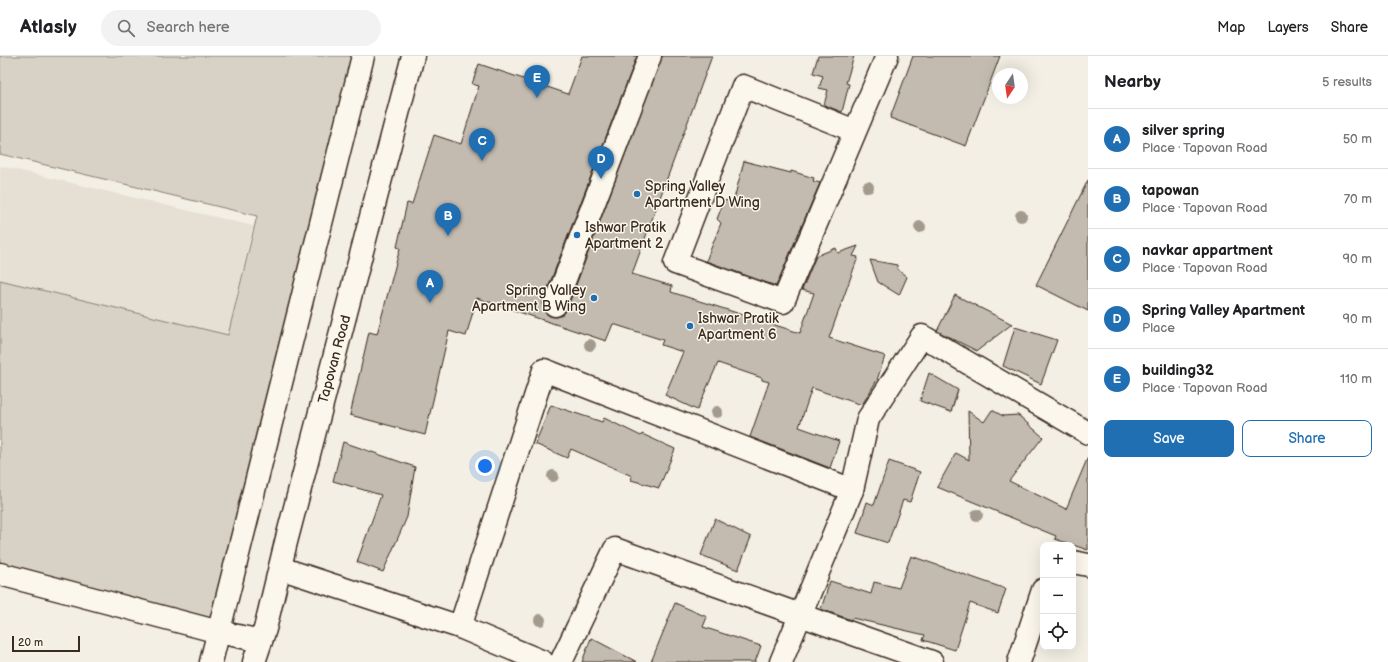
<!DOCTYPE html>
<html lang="en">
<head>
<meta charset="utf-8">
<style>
	:root { --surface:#fff; --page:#f2f2f2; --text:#202124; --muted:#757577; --line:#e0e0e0; --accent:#1f6fb2 }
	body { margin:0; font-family:"Balsamiq Sans",sans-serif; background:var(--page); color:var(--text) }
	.controls { position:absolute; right:12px; bottom:12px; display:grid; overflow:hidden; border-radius:8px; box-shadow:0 4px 16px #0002 }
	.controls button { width:36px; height:36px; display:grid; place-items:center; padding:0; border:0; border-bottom:1px solid var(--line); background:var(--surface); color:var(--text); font:20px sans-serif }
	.compass { position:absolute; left:992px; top:12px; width:36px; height:36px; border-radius:50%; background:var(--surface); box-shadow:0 4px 16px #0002; rotate:193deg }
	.scale { position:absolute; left:12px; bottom:10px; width:68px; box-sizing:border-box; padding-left:4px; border:2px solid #3b2a1e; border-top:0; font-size:11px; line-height:14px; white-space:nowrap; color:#3b2a1e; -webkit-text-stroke:3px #fbf7ec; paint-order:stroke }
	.you { position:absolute; left:485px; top:410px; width:14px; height:14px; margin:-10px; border:3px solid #fff; border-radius:50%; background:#1a73e8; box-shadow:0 0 0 6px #1a73e833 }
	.badge { display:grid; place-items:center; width:26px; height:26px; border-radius:50%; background:var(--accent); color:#fff; font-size:13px; font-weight:700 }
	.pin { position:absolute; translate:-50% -33px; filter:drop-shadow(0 1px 2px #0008) }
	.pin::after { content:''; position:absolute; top:21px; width:14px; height:12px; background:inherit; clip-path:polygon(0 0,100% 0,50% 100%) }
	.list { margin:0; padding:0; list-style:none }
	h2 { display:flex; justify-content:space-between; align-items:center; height:52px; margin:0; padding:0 16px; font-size:17px }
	h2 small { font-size:13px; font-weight:400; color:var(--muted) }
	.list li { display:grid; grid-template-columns:26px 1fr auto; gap:12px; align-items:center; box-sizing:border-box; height:60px; padding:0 16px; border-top:1px solid var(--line) }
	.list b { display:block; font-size:15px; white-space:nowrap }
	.list p { margin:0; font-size:13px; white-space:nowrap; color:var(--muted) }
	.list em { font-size:13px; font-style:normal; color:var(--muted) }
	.actions { display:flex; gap:8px; padding:12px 16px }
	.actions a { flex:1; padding:9px 0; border:1px solid var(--accent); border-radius:8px; text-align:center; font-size:14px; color:var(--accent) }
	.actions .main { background:var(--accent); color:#fff }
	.icon { flex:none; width:22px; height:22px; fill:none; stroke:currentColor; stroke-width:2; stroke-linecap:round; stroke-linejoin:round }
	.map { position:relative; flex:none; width:1088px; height:606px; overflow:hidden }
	header { display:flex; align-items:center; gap:24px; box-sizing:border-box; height:56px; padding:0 20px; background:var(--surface); border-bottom:1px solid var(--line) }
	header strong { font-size:19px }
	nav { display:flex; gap:22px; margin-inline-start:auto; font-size:14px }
	.search { width:280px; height:36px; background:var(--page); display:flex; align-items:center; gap:10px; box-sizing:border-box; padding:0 14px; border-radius:22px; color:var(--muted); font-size:15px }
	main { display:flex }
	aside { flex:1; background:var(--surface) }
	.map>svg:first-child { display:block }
</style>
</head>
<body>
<header>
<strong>Atlasly</strong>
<div class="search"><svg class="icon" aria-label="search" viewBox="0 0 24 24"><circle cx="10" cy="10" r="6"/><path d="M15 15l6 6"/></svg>Search here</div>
<nav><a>Map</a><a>Layers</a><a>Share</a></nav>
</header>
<main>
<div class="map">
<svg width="1088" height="606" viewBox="0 0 1088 606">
	<rect width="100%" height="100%" fill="#f3efe4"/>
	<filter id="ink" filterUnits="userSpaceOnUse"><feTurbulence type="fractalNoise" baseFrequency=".025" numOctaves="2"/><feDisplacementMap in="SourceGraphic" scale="8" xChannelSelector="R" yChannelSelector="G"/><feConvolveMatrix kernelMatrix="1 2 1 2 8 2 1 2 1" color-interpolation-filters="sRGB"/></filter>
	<g filter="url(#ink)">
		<!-- built -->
		<path fill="#e5dfd4" d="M0,110l253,60 -25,109 -228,-55z"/>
		<!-- green -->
		<path fill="#d8d1c6" stroke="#8a7e72" d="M0,0h364l-145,576 -219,-58v-294l228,55 29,-119 -257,-62z"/>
		<!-- building -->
		<g fill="#c3bbb0" stroke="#3b2a1e">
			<path d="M582,0h55l-94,245v6l2,6 5,3 7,1 6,-2 4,-6 95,-253h50l-80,218 40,12 -1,6 129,41 14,-40 -12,-3 14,-34 20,-8 2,5 20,-7 -5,10 5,1 -29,81 56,18 -8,24 -15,25 -50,-17 -13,39 40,14 -9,27 -80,-31 19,-55 -7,-2v-2l-44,-15 -21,47 -32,-15 18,-43 -22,-7 2,-5 -50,-16 -7,17 -129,-43 -11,38 -17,-5 -24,104 -75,-20 19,-83 8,2 23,-86 -3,-1 10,-44 5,1 22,-69 27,9 18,-58 -7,-2 7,-20 89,30z"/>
			<path d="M818,0h36l-8,27 3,1 -7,28 -18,-7 4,-15 -9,-2 4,-12 -10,-3z"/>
			<path d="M913,0h87l-34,90 -76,-28z"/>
			<path d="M744,105l47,12v-2l23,7 -1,3 7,2 -44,103 -70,-25 15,-38 -4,-4 7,-18 10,-2z"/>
			<path d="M1088,124v131l-52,-26z"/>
			<path d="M870,204l27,5v4l10,8 -8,18 -21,-13z"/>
			<path d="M955,239l57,29 -35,27 -40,-20z"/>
			<path d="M1015,271l42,13 -16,44 -38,-18z"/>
			<path d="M929,317l29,17 -7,22 -31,-11z"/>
			<path d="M551,349l51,17 2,-4 37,18 1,-2 33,15 -16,39 -28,-8 1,-4 -61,-27 -4,9 -32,-14z"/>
			<path d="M992,354l11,6 15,-1 25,22 -34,44 57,28 22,-52v93l-33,-11 1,-3 -119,-49 19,-34 13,7 -1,-49 16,11z"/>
			<path d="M343,386l72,25 -8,50 -24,55 -26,-10 24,-67 -48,-14z"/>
			<path d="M889,405l31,11 -10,30 -7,-2 -15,43 -31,-10 10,-31 7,3z"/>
			<path d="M715,463l36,18 -13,33 -37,-15z"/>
			<path d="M911,500l95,33 -8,24 -28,-10 -15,47 -32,-10 2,-5 -73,-17 -1,2 -30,-11 9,-28 41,13 3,-12 25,6z"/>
			<path d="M675,547l32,14 -4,10 58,19 -6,16h-104z"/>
			<path d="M591,582l46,24h-55z"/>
		</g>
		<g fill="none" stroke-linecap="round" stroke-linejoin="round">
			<!-- minor casing -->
			<g stroke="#3b2a1e" stroke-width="25">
				<g id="minor">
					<path d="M855,75l-112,-45 -68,177 108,39 104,-246"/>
					<path d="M555,249l95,-249"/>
					<path d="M852,434l16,-71 54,-83 166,97"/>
					<path d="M1073,506l15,3"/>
					<path d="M280,512l180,59 83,35"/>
					<path d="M0,518l219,58 42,9"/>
					<path d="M460,571l84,-257 308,120 -71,172"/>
					<path d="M561,606l54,-113 317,113"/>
					<path d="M1019,606l24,-72"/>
				</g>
			</g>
			<!-- major casing -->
			<g stroke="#3b2a1e" stroke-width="25">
				<g id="major">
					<path d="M211,606l152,-606"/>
					<path d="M254,606l11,-33 21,-87 127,-486"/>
				</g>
			</g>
			<!-- minor -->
			<use href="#minor" stroke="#fbf7ec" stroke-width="22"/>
			<!-- major -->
			<use href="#major" stroke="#fbf7ec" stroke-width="22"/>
		</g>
		<!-- trees -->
		<g fill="#a39a8e">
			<circle cx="868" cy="131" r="6"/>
			<circle cx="1021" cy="160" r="6"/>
			<circle cx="920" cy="171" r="6"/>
			<circle cx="590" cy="289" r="6"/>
			<circle cx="717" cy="356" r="6"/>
			<circle cx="553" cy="420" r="6"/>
			<circle cx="977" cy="459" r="6"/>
			<circle cx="540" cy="564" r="6"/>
		</g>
	</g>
	<!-- markers -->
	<g fill="#1f6fb2" stroke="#fbf7ec" stroke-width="1.5">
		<circle cx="637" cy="138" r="4"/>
		<circle cx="577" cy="179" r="4"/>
		<circle cx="594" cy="242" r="4"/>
		<circle cx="690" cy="270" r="4"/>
	</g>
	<g text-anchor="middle" stroke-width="3" stroke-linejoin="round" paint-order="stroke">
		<!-- poi labels -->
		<g font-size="14" fill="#3b2a1e" stroke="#fbf7ec" text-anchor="start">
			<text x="645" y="135">Spring Valley<tspan x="645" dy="16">Apartment D Wing</tspan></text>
			<text x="585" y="176">Ishwar Pratik<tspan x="585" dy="16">Apartment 2</tspan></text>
			<text x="586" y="239" text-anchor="end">Spring Valley<tspan x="586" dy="16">Apartment B Wing</tspan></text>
			<text x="698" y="267">Ishwar Pratik<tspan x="698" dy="16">Apartment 6</tspan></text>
		</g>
		<!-- street labels -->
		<g font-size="14" fill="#3b2a1e" stroke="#fbf7ec">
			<text transform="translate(334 303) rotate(-75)" y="5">Tapovan Road</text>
		</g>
	</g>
</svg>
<div class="controls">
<button>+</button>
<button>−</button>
<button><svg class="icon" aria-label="locate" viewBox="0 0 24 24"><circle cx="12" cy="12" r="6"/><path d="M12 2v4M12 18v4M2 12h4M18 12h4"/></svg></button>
</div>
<svg class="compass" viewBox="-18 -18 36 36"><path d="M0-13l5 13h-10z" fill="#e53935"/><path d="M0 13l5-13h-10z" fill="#757577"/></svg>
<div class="scale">20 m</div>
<div class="you"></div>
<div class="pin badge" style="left:430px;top:247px">A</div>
<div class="pin badge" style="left:448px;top:180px">B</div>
<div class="pin badge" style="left:482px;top:105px">C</div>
<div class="pin badge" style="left:601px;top:123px">D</div>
<div class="pin badge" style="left:537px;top:42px">E</div>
</div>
<aside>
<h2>Nearby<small>5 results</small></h2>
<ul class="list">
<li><span class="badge">A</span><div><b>silver spring</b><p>Place · Tapovan Road</p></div><em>50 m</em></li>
<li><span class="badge">B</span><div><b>tapowan</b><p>Place · Tapovan Road</p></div><em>70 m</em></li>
<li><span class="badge">C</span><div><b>navkar appartment</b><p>Place · Tapovan Road</p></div><em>90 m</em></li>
<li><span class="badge">D</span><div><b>Spring Valley Apartment</b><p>Place</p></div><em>90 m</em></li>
<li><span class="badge">E</span><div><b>building32</b><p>Place · Tapovan Road</p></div><em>110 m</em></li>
</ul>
<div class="actions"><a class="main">Save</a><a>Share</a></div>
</aside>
</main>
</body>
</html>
